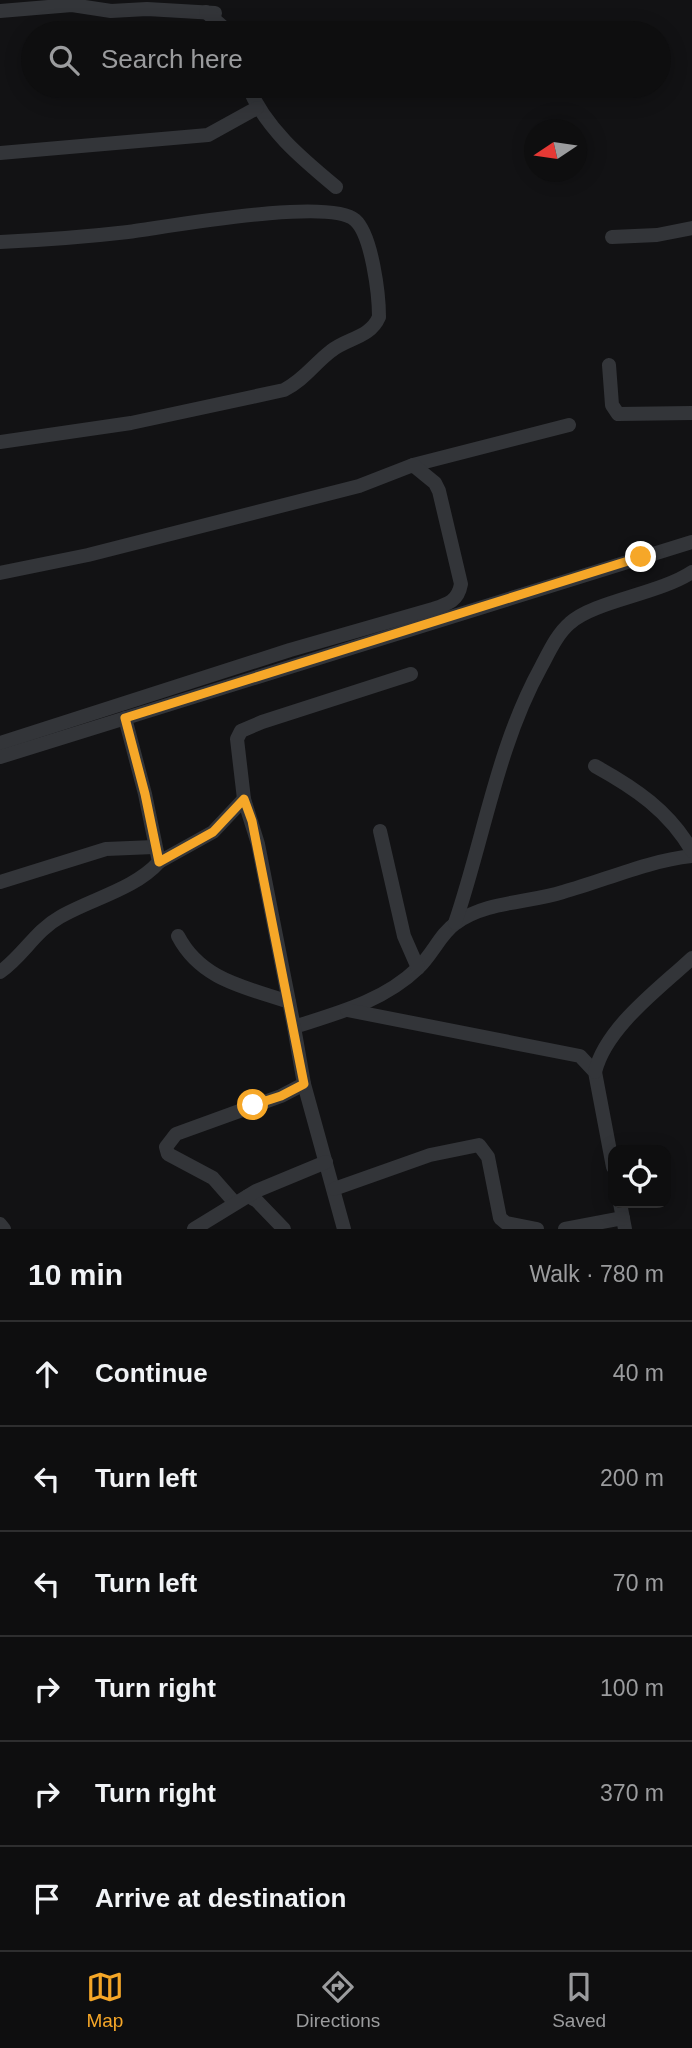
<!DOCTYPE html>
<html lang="en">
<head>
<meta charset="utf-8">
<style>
	:root { --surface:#0e0e0f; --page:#1c1c1d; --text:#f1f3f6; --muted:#9b9c9e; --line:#2e2e2f; --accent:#f6a728 }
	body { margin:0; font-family:Arial,sans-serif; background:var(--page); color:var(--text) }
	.controls { position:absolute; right:21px; bottom:21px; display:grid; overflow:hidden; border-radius:14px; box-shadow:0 4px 18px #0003 }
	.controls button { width:63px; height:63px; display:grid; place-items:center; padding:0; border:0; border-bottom:2px solid var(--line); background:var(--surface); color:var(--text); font:35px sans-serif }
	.compass { position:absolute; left:524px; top:119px; width:63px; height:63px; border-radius:50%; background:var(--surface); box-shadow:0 4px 18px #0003; rotate:257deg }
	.stop { position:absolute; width:21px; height:21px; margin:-16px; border:5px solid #f6a728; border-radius:50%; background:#fff }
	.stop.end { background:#f6a728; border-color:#fff; box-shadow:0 2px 7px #0008 }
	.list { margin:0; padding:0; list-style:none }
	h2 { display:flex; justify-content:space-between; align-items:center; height:91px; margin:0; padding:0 28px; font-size:30px }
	h2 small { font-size:23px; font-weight:400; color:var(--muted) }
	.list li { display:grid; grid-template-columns:46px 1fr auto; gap:21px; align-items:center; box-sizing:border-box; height:105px; padding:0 28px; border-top:2px solid var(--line) }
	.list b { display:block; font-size:26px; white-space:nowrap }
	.list em { font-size:23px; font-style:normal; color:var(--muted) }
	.icon { flex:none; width:38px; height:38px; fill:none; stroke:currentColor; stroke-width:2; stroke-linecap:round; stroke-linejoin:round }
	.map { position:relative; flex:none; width:692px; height:1229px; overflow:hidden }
	.search { position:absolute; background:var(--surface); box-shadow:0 4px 18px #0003; left:21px; right:21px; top:21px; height:77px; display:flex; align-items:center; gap:18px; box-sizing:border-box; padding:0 24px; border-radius:38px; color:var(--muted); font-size:26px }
	.sheet { height:721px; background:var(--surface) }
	nav { display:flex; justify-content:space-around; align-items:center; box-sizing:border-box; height:98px; border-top:2px solid var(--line); background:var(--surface); font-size:19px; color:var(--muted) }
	nav a { display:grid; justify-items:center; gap:4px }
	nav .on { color:var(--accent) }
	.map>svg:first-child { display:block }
</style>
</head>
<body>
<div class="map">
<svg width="692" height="1229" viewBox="0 0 692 1229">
	<rect width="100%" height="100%" fill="#121214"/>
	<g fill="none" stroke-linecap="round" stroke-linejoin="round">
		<!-- minor -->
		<g stroke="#333539" stroke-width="14">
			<path d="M0,11l72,-6 39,6 36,-2 68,4"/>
			<path d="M206,12l17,15 3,6"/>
			<path d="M248,86c17,42 53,72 88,101"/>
			<path d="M0,153l208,-18 49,-27"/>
			<path d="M612,237l45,-2 35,-7"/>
			<path d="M0,242c43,-2 85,-5 128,-10 39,-5 201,-35 227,-12 17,15 24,75 24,97 -9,21 -32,21 -48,34 -17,13 -27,29 -47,39l-153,33 -131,19"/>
			<path d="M609,365l3,40 6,9 74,-1"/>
			<path d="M413,465l156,-40"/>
			<path d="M0,573l88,-18 271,-69 54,-21 22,18 4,8 22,93c-3,17 -13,20 -28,25l-143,41 -290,93"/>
			<path d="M411,674l-149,48 -21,9 -4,8 7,60 14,45 36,183c44,-14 90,-26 124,-59 14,-13 23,-35 38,-45 30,-22 73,-20 107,-31 43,-12 84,-31 129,-36"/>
			<path d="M0,757l692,-215"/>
			<path d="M595,766c40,22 74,45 97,85"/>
			<path d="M380,831l24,105 14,32"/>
			<path d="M159,862l54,-30 31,-33"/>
			<path d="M0,882l106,-33 48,-2"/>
			<path d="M455,923c29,-85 42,-176 86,-256 8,-15 16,-33 29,-44 24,-22 89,-29 122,-51"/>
			<path d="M178,936c23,44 67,51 111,66"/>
			<path d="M0,972c23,-16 35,-41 60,-55 31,-18 75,-28 99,-55l-14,-68 -20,-76"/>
			<path d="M347,1010l233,46 15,16 18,95"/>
			<path d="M294,1027l10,57 40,145"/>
			<path d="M595,1072c11,-45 64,-83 97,-114"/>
			<path d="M334,1189l96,-34 49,-10 9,12 12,61 6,5 31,6"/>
			<path d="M248,1196l9,5 27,28"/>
			<path d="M235,1203l-22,-25 -45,-24 -2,-7 10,-13 105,-38 23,-12"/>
			<path d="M620,1203l5,26"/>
			<path d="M0,1224l4,5"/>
			<path d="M194,1229l62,-38 70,-29"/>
			<path d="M565,1229l58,-11"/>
		</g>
	</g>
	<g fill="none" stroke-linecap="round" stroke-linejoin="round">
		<!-- route -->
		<path stroke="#f6a728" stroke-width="9" d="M253,1105l28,-9 23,-12 -52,-263 -8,-22 -31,33 -54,30 -14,-68 -20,-76 516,-161"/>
	</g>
</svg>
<div class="controls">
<button><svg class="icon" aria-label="locate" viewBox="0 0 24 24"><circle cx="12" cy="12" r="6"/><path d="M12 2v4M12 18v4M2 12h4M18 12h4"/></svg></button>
</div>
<svg class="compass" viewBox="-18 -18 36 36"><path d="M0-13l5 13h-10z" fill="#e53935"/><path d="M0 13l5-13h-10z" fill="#9b9c9e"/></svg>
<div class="stop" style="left:253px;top:1105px"></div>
<div class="stop end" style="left:641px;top:557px"></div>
<div class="search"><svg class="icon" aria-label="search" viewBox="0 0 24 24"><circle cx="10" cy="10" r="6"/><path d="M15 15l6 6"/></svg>Search here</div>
</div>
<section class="sheet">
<h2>10 min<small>Walk · 780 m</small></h2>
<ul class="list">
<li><svg class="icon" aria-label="ahead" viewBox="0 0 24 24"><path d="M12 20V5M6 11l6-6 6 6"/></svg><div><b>Continue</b></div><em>40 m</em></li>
<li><svg class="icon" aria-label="left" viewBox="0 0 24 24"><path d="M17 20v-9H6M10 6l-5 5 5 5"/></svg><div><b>Turn left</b></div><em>200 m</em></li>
<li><svg class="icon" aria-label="left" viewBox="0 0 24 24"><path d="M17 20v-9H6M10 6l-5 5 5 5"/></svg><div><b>Turn left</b></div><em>70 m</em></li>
<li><svg class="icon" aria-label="right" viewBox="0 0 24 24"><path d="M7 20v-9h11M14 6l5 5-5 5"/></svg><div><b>Turn right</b></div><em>100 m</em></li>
<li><svg class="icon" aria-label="right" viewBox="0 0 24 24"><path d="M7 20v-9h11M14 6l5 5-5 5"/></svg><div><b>Turn right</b></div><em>370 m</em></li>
<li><svg class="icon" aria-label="arrive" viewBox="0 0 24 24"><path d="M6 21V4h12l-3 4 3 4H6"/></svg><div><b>Arrive at destination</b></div></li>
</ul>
</section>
<nav>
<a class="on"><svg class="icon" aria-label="map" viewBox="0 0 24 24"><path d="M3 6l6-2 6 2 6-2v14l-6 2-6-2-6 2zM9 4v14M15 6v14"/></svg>Map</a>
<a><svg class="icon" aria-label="directions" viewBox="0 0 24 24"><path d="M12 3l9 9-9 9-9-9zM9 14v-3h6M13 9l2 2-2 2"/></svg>Directions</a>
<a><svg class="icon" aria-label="saved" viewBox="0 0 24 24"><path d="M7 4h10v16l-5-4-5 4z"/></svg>Saved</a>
</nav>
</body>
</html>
